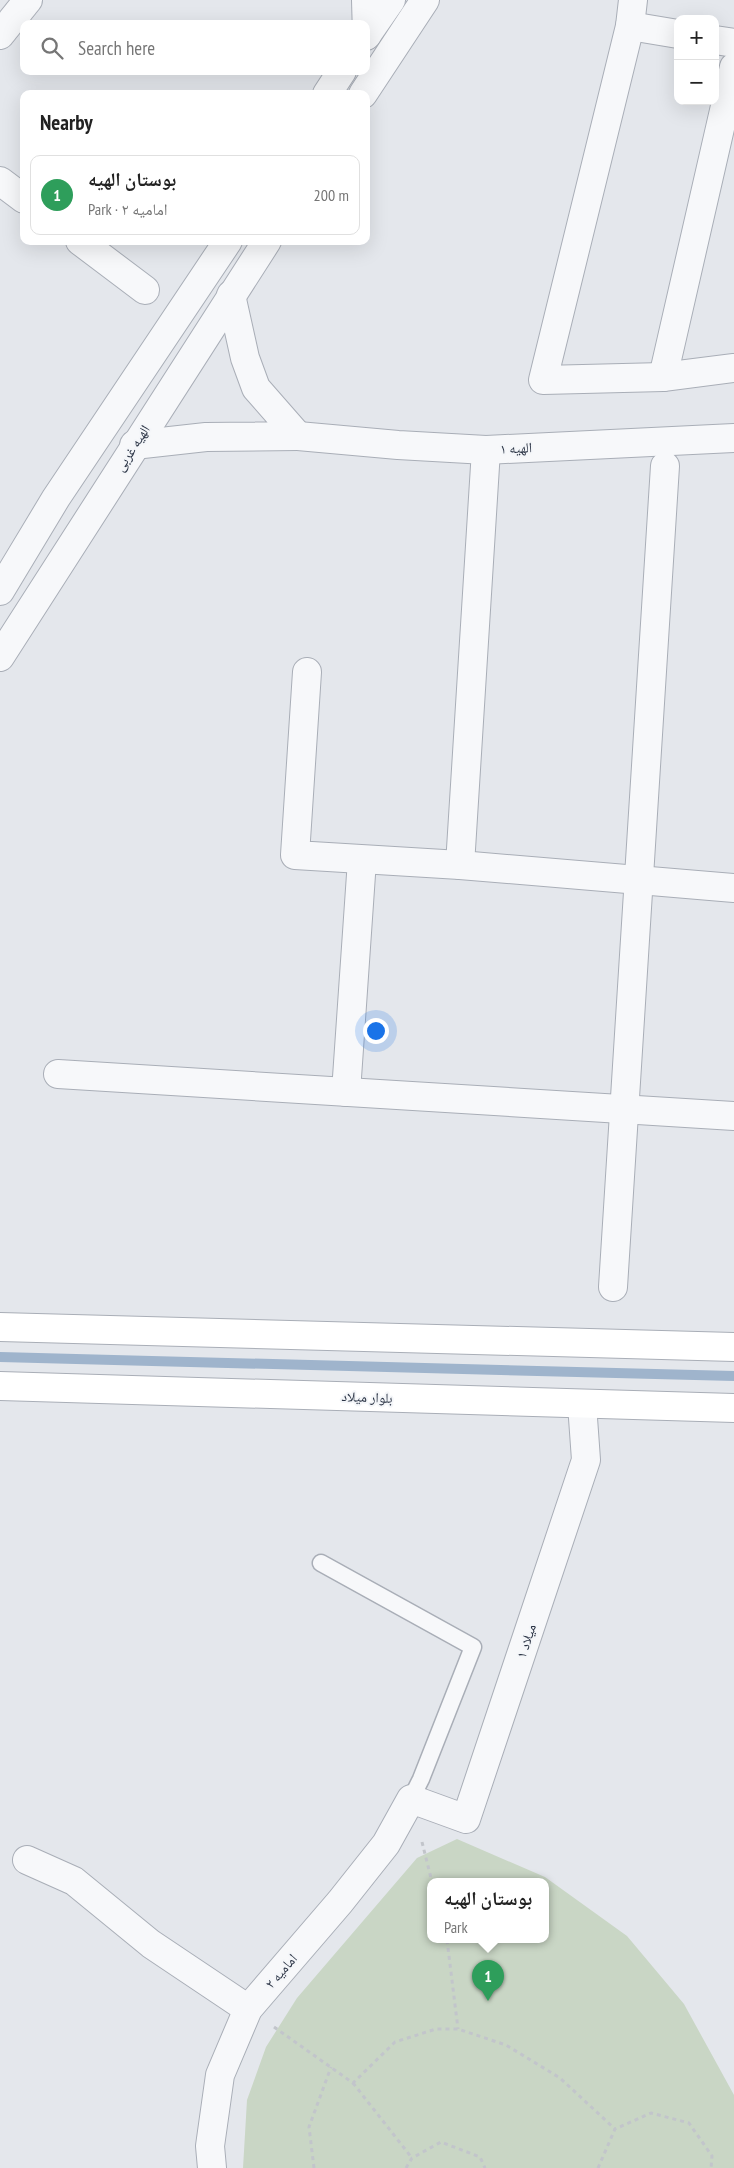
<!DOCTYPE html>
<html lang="en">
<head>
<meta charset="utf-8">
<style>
	:root { --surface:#fff; --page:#f2f2f2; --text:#222; --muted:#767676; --line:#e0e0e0; --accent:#111827 }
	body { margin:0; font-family:"PT Sans Narrow","Noto Naskh Arabic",sans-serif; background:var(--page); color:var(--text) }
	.controls { position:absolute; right:15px; top:15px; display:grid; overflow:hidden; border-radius:10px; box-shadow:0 5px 20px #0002 }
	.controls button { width:45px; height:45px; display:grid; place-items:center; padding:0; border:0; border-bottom:1px solid var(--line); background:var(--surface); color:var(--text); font:25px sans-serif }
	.you { position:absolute; left:375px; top:1030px; width:18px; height:18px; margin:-12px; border:4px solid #fff; border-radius:50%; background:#1a73e8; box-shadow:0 0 0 8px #1a73e833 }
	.badge { display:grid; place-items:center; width:32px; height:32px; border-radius:50%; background:var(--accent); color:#fff; font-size:16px; font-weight:700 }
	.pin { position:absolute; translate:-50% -41px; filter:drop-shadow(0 1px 2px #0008) }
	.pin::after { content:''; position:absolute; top:26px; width:18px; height:15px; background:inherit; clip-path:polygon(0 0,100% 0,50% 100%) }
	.popup { position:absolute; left:427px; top:1878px; width:122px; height:65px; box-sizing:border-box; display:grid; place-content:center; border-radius:10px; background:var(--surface); filter:drop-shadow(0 1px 4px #0005); font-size:16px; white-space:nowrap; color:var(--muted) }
	.popup b { font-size:19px; color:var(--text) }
	.popup::after { content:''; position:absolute; left:50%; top:100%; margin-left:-10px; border:10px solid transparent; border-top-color:var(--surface) }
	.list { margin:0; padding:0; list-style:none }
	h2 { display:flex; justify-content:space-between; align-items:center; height:65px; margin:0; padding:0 20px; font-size:21px }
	h2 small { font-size:16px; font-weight:400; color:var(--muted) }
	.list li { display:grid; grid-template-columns:32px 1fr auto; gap:15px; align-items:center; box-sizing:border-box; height:80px; margin:0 10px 10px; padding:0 10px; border:1px solid var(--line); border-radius:10px }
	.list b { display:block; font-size:19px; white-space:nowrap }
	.list p { margin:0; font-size:16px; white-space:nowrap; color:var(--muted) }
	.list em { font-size:16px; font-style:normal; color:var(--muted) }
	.icon { flex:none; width:28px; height:28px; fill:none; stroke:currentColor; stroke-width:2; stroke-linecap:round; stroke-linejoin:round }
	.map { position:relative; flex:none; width:734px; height:2168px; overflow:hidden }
	.search { position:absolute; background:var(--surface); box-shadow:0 5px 20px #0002; left:20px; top:20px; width:350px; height:55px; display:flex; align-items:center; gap:12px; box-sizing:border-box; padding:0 18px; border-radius:10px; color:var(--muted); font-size:19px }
	.panel { position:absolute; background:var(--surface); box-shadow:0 5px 20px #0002; left:20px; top:90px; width:350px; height:155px; border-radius:10px }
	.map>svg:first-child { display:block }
</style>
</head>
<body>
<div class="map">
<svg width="734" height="2168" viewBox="0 0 734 2168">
	<rect width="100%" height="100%" fill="#e4e7ec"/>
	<!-- green -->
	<path fill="#c9d6c5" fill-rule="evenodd" d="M457,1839l88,38 82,59 57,68 50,91v73h-491l4,-68 19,-53 31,-49 120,-140zM430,1882h116v58h-116z"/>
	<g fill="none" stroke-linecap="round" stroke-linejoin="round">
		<!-- stream -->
		<path stroke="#9fb4cc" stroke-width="10" d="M0,1357l734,19"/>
		<!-- service casing -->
		<g stroke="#a9aeb7" stroke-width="19">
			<path id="service" d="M321,1563l152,84 -52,132 -10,20"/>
		</g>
		<!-- minor casing -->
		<g stroke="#a9aeb7" stroke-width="30">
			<g id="minor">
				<path d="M366,0l1,35"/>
				<path d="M633,0l-3,26 -87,354 120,-3 71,-9"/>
				<path d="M630,26l48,8"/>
				<path d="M0,35l28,-35"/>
				<path d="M715,40l19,3"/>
				<path d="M0,181l24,18"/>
				<path d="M80,241l65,49"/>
				<path d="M663,377l71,-310"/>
				<path d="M298,436l100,9 88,5 248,-12"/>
				<path d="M134,445l72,-8 92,-1 -42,-48 -11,-30 -14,-63"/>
				<path d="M307,672l-12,183 165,10 274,23"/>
				<path d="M460,865l26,-415"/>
				<path d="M58,1074l676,42"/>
				<path d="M346,1092l16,-232"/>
				<path d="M613,1287l52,-821"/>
				<path d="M27,1860l47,21 77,63 97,65"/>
				<path d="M212,2168l-2,-22 10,-71 28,-66 92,-107 46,-58 25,-45 55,20 120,-359 -4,-56"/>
			</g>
		</g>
		<!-- tertiary casing -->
		<g stroke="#a9aeb7" stroke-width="30">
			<g id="tertiary">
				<path d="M366,36l25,-36"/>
				<path d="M327,94l15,-23"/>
				<path d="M363,94l62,-94"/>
				<path d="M0,591l56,-93 172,-257"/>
				<path d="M0,657l267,-416"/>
			</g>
		</g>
		<!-- secondary casing -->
		<g stroke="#a9aeb7" stroke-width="30">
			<g id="secondary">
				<path d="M0,1327l734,20"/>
				<path d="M0,1386l734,22"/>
			</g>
		</g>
		<!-- path -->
		<g stroke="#c2c5cb" stroke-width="3" stroke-dasharray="4 4" stroke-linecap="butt">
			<path d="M422,1842l10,40"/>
			<path d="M447,1940l11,89"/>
			<path d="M274,2027l79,56 42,-41 41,-13h22l48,16 54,33 55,51"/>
			<path d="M353,2083l59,75"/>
			<path d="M314,2168l-5,-41 22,-60"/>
			<path d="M406,2168l6,-10 29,-16 39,15 5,11"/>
			<path d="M598,2168l17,-39 36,-16 38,10 23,33 -1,12"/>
		</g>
		<!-- service -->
		<use href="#service" stroke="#f7f8fa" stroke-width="16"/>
		<!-- minor -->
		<use href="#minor" stroke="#f7f8fa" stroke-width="28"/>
		<!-- tertiary -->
		<use href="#tertiary" stroke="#f7f8fa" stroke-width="28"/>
		<!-- secondary -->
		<use href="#secondary" stroke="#fff" stroke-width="28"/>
	</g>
	<g text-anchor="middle" stroke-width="4" stroke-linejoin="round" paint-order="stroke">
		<!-- street labels -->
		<g font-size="14" fill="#2b3445" stroke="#f4f6f9">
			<text transform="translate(132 448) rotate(-57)" y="5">الهیه غربی</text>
			<text transform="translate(516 448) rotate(-3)" y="5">الهیه ۱</text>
			<text transform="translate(367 1397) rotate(2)" y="5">بلوار میلاد</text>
			<text transform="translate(526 1641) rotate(-72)" y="5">میلاد ۱</text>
			<text transform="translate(281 1971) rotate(-49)" y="5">امامیه ۲</text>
		</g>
	</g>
</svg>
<div class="controls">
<button>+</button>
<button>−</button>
</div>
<div class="you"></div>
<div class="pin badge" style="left:488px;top:2001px;background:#2e9e5b">1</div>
<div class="popup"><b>بوستان الهیه</b>Park</div>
<div class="search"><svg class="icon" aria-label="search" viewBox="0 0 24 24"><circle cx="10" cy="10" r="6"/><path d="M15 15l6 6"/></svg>Search here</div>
<section class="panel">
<h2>Nearby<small></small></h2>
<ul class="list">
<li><span class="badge" style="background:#2e9e5b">1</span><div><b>بوستان الهیه</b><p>Park · امامیه ۲</p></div><em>200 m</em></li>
</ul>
</section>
</div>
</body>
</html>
